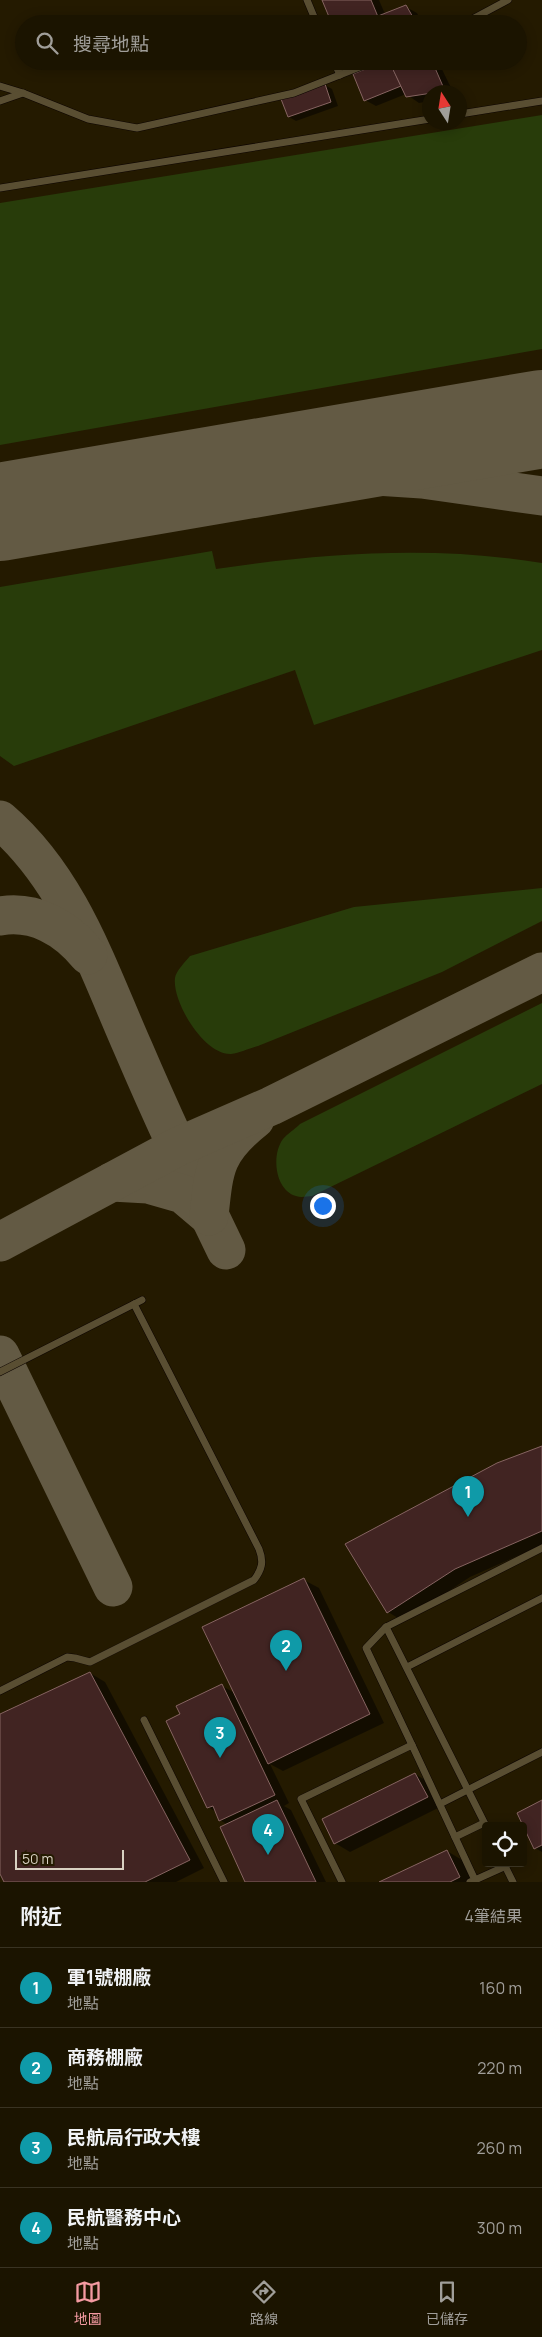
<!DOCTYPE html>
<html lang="zh-TW">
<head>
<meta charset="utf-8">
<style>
	:root { --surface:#1b1400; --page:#241d0a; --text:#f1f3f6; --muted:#a09e99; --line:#393322; --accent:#f49aa1 }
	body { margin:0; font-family:Manrope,"Noto Sans TC",sans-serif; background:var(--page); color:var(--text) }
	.controls { position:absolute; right:15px; bottom:15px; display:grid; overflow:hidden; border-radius:5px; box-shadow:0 2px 12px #0003 }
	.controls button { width:45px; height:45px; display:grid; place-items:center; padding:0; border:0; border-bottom:1px solid var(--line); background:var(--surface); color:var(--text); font:25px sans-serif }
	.compass { position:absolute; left:422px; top:85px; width:45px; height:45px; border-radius:50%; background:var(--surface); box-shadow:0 2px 12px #0003; rotate:348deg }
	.scale { position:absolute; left:15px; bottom:12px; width:109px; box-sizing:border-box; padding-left:5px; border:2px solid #d8d1c2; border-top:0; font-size:14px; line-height:18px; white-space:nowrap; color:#d8d1c2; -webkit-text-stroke:4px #241a00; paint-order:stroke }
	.you { position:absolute; left:322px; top:1205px; width:18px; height:18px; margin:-12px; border:4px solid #fff; border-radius:50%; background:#1a73e8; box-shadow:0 0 0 8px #1a73e833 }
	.badge { display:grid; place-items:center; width:32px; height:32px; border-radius:50%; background:var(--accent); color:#fff; font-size:16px; font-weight:700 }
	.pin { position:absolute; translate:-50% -41px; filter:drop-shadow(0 1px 2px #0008) }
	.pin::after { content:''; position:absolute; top:26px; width:18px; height:15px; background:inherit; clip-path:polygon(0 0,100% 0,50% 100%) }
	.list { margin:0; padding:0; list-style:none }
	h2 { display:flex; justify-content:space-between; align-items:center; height:65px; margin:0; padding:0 20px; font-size:21px }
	h2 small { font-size:16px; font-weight:400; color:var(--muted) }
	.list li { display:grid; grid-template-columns:32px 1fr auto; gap:15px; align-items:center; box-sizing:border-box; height:80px; padding:0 20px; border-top:1px solid var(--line) }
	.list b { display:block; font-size:19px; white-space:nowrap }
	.list p { margin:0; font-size:16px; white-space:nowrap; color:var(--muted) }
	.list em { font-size:16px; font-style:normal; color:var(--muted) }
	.icon { flex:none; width:28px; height:28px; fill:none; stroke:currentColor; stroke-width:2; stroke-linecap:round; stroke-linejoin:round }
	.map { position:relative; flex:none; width:542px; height:1882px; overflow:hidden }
	.search { position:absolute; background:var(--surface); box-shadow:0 2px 12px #0003; left:15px; right:15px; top:15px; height:55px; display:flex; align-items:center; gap:12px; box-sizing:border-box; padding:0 18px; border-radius:28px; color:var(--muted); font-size:19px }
	.sheet { height:385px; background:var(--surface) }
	nav { display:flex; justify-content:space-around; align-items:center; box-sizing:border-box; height:70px; border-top:1px solid var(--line); background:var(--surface); font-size:14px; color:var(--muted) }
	nav a { display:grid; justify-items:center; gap:2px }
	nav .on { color:var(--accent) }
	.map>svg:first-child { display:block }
</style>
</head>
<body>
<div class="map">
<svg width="542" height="1882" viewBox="0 0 542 1882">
	<rect width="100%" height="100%" fill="#241a00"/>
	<!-- green -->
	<g fill="#283c0a">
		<path d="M542,115v234l-542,96v-242z"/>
		<path d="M212,551l4,18c107,-16 218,-24 326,-6v87l-228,75 -19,-55 -281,96 -14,-10v-169z"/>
		<path d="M542,888v33l-100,51 -184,74c-8,2 -18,7 -27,8 -27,1 -59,-52 -56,-76 1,-7 10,-16 15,-22l164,-49z"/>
		<path d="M542,1003v81l-230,112c-4,0 -11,2 -16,0 -21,-6 -25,-41 -13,-57 4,-5 12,-10 17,-15z"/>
	</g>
	<!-- shadow -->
	<g fill="#0007">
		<path d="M323,0h56l6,14 21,-7 11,6 3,6 8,-2 11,7h-106z"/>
		<path d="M388,61h50l15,31h-23v9l-11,2 -13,-9 -30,12 -11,-6z"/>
		<path d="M325,85l7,4 6,17 -42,15 -7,-4z"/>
		<path d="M542,1448v97l-72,32 -67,44 -15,-9z"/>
		<path d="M304,1580l15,8 65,135 -101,48 -13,-7 19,39 -5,3 7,4 35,72h-80l-18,-57 -8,-5 -4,-8 -8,-5 -26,-92 40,-29 13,7z"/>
		<path d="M90,1673l15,9 99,186 -28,14h-171l-5,-11v-155z"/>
		<path d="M415,1774l15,9 12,23 -92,46 -15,-9z"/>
		<path d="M542,1802v50l-7,-4z"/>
		<path d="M447,1851l15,9 10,22h-90z"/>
	</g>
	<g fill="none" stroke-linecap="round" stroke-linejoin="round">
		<!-- taxiway -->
		<g stroke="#635a44" stroke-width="39">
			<path d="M210,476l120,-3 92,6 120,17"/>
			<path d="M0,820c70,60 98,149 134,230 29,68 60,134 92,200"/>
			<path d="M0,916c35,-6 66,12 88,39"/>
			<path d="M112,1182l36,2 35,10 26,22"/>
			<path d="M209,1216c5,-49 6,-65 46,-97"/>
			<path d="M0,1242l177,-95 94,-41 271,-134"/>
			<path d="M0,1355l113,232"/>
		</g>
		<!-- runway -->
		<path stroke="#635a44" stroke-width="98" d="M0,512l542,-93"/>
	</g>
	<!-- building -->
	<g fill="#412422" stroke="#866461">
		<path d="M322,0h49l10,24h-49z"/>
		<path d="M406,5l8,14 14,-3 3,8h-50l-3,-8z"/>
		<path d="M385,61h4l12,25 -37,15 -11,-27z"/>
		<path d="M389,61h43l13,30 -39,6z"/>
		<path d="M325,84l6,18 -43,15 -7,-18z"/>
		<path d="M542,1446v85l-87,38 -68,44 -42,-69 152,-81z"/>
		<path d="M304,1578l66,136 -102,50 -66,-137z"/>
		<path d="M90,1672l100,188 -45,22h-141l-4,-8v-160z"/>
		<path d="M222,1684l53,111 -56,26 -6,-15 -6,2 -41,-87 14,-7 -4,-8z"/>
		<path d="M415,1773l13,24 -94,47 -12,-25z"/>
		<path d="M277,1800l39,82h-71l-25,-55z"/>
		<path d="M542,1800v45l-8,4 -17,-36z"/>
		<path d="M447,1850l13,27 -10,5h-71z"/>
	</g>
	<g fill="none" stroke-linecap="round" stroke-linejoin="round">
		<!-- service casing -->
		<g stroke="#0d0500" stroke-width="8">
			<g id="service">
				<path d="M307,0l10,24"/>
				<path d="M463,24l45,-24"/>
				<path d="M334,61l6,14"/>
				<path d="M0,86l23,7 65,26 49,9 157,-35 81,-32"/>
				<path d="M0,101l23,-8"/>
				<path d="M460,114l82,-13"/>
				<path d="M0,188l430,-69"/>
				<path d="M0,1372l142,-72"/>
				<path d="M386,1627l-20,21 46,97"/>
				<path d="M407,1667l135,-69"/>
				<path d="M0,1691l67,-34 8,1 15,4 164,-82c8,-11 10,-18 5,-31l-125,-245"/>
				<path d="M144,1720l80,162"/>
				<path d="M440,1804l102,-52"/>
				<path d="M486,1826l-100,-199 156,-79"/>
				<path d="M455,1837l29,-14"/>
				<path d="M504,1864l9,18"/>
				<path d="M342,1882l-41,-83 111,-54 63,135 -5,2"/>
				<path d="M474,1882l1,-2 31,-14"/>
			</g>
		</g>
		<!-- service -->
		<use href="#service" stroke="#594e32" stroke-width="7"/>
	</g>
</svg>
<div class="controls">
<button><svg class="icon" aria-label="locate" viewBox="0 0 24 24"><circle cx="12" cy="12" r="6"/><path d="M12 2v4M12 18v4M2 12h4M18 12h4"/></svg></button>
</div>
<svg class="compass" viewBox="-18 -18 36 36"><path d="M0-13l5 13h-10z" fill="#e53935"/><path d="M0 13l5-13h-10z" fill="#a09e99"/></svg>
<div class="scale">50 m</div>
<div class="you"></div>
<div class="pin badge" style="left:468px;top:1517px;background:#0f9aa8">1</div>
<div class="pin badge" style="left:286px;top:1671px;background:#0f9aa8">2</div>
<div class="pin badge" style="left:220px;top:1758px;background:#0f9aa8">3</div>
<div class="pin badge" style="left:268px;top:1855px;background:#0f9aa8">4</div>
<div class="search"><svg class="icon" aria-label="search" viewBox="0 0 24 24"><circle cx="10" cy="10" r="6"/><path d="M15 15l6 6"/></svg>搜尋地點</div>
</div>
<section class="sheet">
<h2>附近<small>4筆結果</small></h2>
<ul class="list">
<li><span class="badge" style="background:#0f9aa8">1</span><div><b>軍1號棚廠</b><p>地點</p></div><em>160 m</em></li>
<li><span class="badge" style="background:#0f9aa8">2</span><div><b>商務棚廠</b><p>地點</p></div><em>220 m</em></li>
<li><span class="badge" style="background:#0f9aa8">3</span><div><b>民航局行政大樓</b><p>地點</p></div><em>260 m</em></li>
<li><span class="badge" style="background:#0f9aa8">4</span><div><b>民航醫務中心</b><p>地點</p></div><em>300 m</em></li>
</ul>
</section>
<nav>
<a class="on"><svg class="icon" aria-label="map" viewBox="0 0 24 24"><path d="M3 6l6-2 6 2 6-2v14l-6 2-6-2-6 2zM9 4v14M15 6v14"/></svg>地圖</a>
<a><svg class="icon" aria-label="directions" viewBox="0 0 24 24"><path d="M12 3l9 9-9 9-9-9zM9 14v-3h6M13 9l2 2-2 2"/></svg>路線</a>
<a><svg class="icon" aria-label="saved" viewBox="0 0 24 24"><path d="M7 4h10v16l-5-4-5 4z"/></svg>已儲存</a>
</nav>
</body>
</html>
